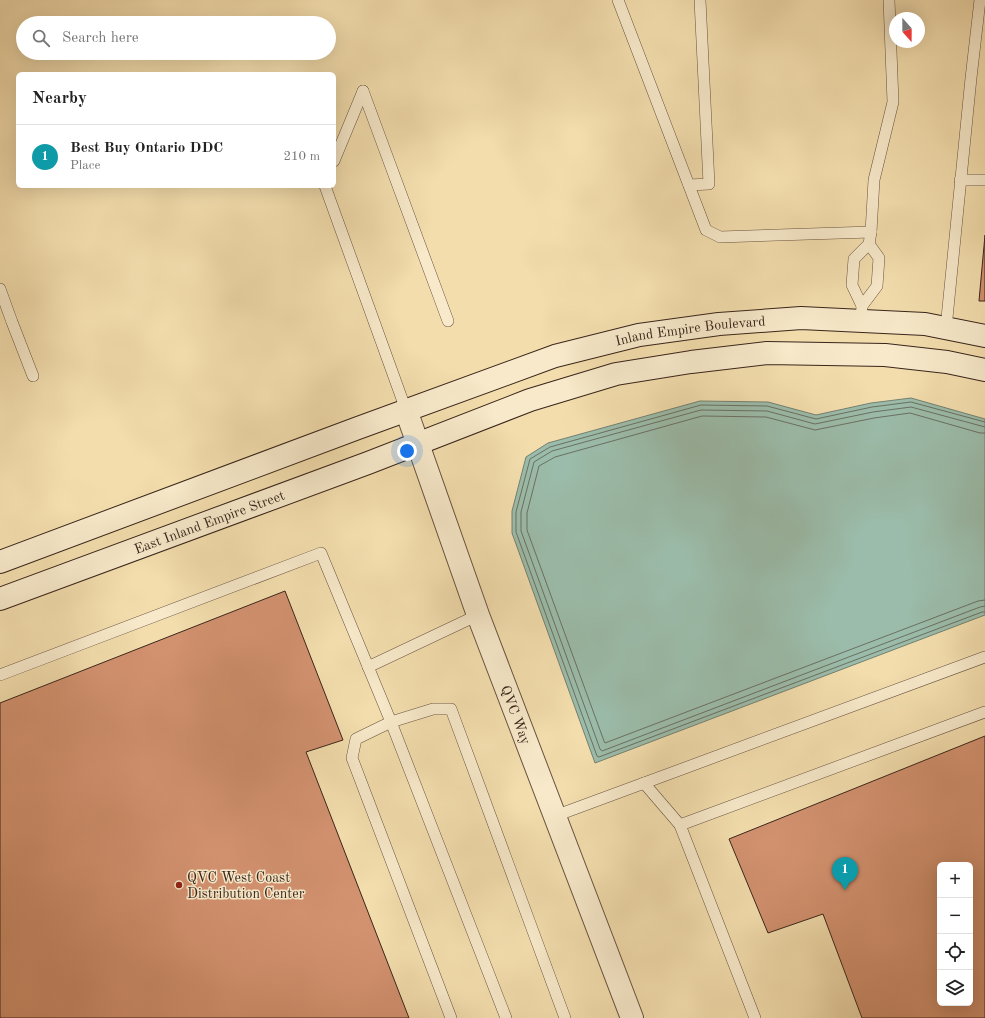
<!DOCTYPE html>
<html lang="en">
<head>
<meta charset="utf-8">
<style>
	:root { --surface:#fff; --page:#f6f6f6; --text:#222; --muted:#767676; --line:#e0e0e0; --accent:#2563eb }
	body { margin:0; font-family:"Old Standard TT",serif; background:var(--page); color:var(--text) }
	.controls { position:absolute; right:12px; bottom:12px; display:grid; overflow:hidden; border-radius:6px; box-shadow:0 4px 16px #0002 }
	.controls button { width:36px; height:36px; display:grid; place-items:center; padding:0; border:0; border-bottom:1px solid var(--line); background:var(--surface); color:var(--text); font:20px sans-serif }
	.compass { position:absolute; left:889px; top:12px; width:36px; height:36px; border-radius:50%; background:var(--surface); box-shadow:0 4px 16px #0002; rotate:159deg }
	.you { position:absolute; left:407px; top:451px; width:14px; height:14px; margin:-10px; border:3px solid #fff; border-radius:50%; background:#1a73e8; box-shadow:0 0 0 6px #1a73e833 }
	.badge { display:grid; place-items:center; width:26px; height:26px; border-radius:50%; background:var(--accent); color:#fff; font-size:13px; font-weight:700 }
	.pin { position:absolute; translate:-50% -33px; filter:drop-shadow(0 1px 2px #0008) }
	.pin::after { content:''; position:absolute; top:21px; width:14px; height:12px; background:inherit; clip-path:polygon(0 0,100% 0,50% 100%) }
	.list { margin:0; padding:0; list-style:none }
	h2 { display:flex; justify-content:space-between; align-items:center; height:52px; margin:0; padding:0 16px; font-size:17px }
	h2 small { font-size:13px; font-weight:400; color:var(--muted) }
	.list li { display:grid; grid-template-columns:26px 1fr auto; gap:12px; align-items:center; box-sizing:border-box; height:64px; padding:0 16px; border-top:1px solid var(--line) }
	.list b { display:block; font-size:15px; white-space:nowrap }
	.list p { margin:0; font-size:13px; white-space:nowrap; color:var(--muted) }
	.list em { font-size:13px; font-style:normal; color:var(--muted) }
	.icon { flex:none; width:22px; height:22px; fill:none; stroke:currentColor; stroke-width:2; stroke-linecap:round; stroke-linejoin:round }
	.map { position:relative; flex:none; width:985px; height:1018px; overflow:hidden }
	.search { position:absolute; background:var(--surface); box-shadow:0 4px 16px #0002; left:16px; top:16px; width:320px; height:44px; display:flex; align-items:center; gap:10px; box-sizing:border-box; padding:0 14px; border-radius:22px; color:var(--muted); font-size:15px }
	.panel { position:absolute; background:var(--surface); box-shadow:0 4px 16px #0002; left:16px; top:72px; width:320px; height:116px; border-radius:6px }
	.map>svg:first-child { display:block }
</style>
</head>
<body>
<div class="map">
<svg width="985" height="1018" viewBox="0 0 985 1018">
	<rect width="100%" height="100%" fill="#f3ddad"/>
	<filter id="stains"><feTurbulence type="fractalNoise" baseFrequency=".005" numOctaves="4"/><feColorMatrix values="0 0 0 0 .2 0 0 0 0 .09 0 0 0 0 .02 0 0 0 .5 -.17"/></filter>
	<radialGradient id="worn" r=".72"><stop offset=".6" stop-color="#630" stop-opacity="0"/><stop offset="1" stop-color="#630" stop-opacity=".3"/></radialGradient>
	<!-- water -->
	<path fill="#9bbcaa" stroke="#748071" d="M911,398l74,21v196l-390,148 -83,-230v-22l14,-54 22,-14 152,-42 68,1 48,13 55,-12z"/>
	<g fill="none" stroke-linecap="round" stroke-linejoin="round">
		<!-- shore -->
		<g stroke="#6a7062" stroke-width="1">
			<path d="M985,422l-74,-20 -39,5 -56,12 -49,-13 -66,-1 -151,42 -20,12 -14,53v20l81,224 2,1 383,-145h3"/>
			<path d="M985,427l-74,-20 -38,5 -58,12 -48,-13 -66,-1 -149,41 -18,11 -13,50v19l79,218 2,2 378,-144 5,-1"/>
			<path d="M985,433h-5l-70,-20 -36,5 -59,12 -49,-13 -64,-1 -147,41 -16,9 -12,47v17l77,211 1,2 373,-142 7,-1"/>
		</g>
	</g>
	<!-- building -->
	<g fill="#d2916f" stroke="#39251b" fill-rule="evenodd">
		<path d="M985,235v66h-6z"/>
		<path d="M285,591l58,149 -37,12 103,266h-409v-315z"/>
		<path d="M985,736v282h-123l-39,-104 -55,19 -39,-94zM940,865h30v138h-30z"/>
	</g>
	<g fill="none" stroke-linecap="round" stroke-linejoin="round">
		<!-- service casing -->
		<g stroke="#685340" stroke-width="12">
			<g id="service">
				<path d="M618,0l88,230 14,7 151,-5"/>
				<path d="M363,91l85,230"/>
				<path d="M334,161l29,-70"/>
				<path d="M960,180h24"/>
				<path d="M689,185l20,-1 -9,-184"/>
				<path d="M325,186l81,224"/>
				<path d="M0,289l12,33 21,54"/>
				<path d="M862,306l15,-20 2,-28 -10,-14"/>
				<path d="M861,321l1,-15 -10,-21 2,-26 15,-15 2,-12 3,-52 19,-78 -4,-102"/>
				<path d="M946,328l25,-250 9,-78"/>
				<path d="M368,667l110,-52"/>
				<path d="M0,675l321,-122 70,169 42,-13h18l114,309"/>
				<path d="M644,783l36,42"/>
				<path d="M555,816l430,-159"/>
				<path d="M451,1018l-99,-260 4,-19 35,-17 115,296"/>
				<path d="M755,1018l-75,-193 305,-113"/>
			</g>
		</g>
		<!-- tertiary casing -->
		<g stroke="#685340" stroke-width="24">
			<g id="tertiary">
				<path id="s1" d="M406,410l72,205 154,403"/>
			</g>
		</g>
		<!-- secondary casing -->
		<g stroke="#39251b" stroke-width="24">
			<g id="secondary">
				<path id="s2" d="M0,562l358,-134 197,-72 84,-21 80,-11 82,-6 124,6 60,12"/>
				<path id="s3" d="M0,599l368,-136 162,-63 86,-26 75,-12 76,-9 118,2 62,7 38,8"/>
			</g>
		</g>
		<!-- service -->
		<use href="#service" stroke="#f7e9ca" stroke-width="11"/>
		<!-- tertiary -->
		<use href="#tertiary" stroke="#f7e9ca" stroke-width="22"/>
		<!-- secondary -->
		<use href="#secondary" stroke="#f7e9ca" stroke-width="22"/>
	</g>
	<!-- markers -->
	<circle fill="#8f2418" stroke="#f7e9ca" stroke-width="1.5" cx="179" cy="885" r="4"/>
	<g text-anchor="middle" stroke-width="3" stroke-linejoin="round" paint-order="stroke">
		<!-- street labels -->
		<g font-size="14" fill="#39251b" stroke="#f7e9ca">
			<text dy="5" stroke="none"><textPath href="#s2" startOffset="730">Inland Empire Boulevard</textPath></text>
			<text dy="5" stroke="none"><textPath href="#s3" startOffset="223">East Inland Empire Street</textPath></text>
			<text dy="5" stroke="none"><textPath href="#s1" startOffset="324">QVC Way</textPath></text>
		</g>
		<!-- poi labels -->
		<g font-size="14" fill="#39251b" stroke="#f7e9ca" text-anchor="start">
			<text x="187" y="882">QVC West Coast<tspan x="187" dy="16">Distribution Center</tspan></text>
		</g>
	</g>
	<rect width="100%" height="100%" filter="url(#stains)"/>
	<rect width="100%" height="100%" fill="url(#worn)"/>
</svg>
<div class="controls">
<button>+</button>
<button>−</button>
<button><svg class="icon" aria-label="locate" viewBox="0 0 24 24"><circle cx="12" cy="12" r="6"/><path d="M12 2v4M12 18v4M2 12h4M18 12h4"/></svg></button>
<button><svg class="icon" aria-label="layers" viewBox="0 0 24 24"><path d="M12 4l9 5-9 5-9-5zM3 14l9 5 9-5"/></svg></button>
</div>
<svg class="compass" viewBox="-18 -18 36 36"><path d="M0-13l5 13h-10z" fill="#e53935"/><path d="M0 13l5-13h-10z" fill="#767676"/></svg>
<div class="you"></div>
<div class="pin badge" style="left:845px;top:890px;background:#0f9aa8">1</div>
<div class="search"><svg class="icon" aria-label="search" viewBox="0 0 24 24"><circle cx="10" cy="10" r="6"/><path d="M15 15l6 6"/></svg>Search here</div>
<section class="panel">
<h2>Nearby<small></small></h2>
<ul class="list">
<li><span class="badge" style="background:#0f9aa8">1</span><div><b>Best Buy Ontario DDC</b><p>Place</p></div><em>210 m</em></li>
</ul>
</section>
</div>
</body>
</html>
